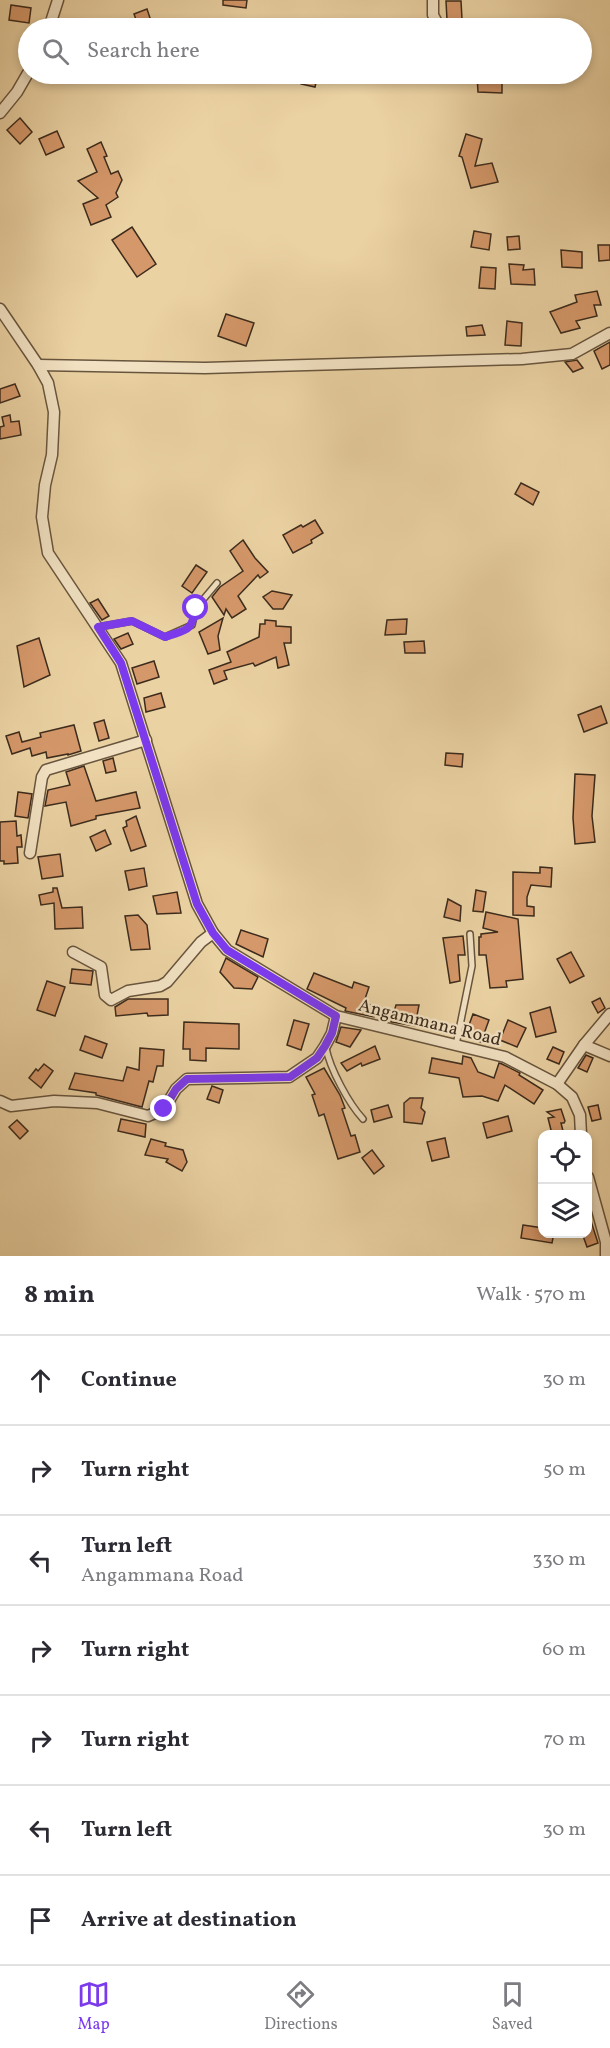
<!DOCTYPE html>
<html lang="en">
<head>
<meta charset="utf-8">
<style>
	:root { --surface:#fff; --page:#f2f2f3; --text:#2b2b33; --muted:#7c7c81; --line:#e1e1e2; --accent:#7c3aed }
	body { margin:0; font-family:Vollkorn,serif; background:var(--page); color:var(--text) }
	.controls { position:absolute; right:18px; bottom:18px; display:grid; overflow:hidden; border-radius:12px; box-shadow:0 3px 9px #0003 }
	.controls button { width:54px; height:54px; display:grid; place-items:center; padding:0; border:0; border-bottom:2px solid var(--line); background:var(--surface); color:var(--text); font:30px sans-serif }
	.stop { position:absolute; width:18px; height:18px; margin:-14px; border:4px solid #7c3aed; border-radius:50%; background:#fff }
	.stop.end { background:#7c3aed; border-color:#fff; box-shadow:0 2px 6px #0008 }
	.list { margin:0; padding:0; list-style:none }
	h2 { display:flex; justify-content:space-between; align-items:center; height:78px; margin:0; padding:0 24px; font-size:26px }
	h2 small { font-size:20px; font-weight:400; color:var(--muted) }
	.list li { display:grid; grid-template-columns:39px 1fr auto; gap:18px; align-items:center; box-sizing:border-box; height:90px; padding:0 24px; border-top:2px solid var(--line) }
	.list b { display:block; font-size:22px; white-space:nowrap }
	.list p { margin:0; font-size:20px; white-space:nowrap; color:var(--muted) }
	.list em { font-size:20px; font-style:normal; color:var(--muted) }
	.icon { flex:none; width:33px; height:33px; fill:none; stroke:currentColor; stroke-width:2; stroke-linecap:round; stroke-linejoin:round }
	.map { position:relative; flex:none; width:610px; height:1256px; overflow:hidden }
	.search { position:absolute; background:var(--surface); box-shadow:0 3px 9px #0003; left:18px; right:18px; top:18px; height:66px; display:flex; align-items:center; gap:15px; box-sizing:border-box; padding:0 21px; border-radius:33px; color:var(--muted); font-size:22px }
	.sheet { height:708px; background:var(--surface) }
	nav { display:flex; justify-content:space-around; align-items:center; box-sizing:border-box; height:84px; border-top:2px solid var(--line); background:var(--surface); font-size:16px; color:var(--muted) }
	nav a { display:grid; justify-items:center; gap:3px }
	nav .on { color:var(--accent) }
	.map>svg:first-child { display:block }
</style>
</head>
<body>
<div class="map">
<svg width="610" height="1256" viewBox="0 0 610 1256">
	<rect width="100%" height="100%" fill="#ebd2a3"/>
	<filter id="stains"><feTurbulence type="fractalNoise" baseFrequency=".00333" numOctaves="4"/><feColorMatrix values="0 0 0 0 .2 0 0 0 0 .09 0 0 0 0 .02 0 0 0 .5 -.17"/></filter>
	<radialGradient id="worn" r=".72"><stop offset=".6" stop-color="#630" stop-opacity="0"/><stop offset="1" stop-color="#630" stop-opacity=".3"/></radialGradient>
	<!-- building -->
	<g fill="#d5986a" stroke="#3c2b1c" stroke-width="1.5">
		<path d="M223,0h24l-1,8 -23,-3z"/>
		<path d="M446,1h15l1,18 -15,1z"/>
		<path d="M11,5l20,3 -2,15 -20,-3z"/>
		<path d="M147,9l4,12 -13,4 -4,-11z"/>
		<path d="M303,74h15l-3,13 -14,-3z"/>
		<path d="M477,75l25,1v17l-24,-1z"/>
		<path d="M20,118l12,14 -12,12 -13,-14z"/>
		<path d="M57,131l7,16 -18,8 -7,-16z"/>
		<path d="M466,134l16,5 -7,27 17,-3 6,19 -27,6 -9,-31 -3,-1z"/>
		<path d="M101,142l6,14 -3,1 7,17 7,-3 4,9 -6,13 2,4 -12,8 5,12 -20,8 -8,-21 15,-6 -20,-17 19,-9 -10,-23z"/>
		<path d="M132,227l24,37 -19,13 -25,-37z"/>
		<path d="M474,231l17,3 -2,16 -18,-3z"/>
		<path d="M519,236l1,13 -12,1 -1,-13z"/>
		<path d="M598,245h12v15l-11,1z"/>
		<path d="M561,250l21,2v16l-20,-1z"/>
		<path d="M509,264l15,1 -1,5 11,-1 1,16 -24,-1z"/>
		<path d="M481,267l15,1 -1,21 -16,-1z"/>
		<path d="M597,291l4,14h-7l3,11 -21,5 4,7 -19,5 -11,-21 27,-10 -2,-7z"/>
		<path d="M226,314l28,9 -8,23 -28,-10z"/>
		<path d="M507,321l15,2 -1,23 -16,-1z"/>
		<path d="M482,325l3,10 -18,1 -1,-9z"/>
		<path d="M610,342v23l-8,4 -8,-18z"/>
		<path d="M577,360l6,8 -10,4 -8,-10z"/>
		<path d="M15,384l5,12 -20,7v-14z"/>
		<path d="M10,415l1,7 8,-1 2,14 -21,4v-12l4,-1 -2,-9z"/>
		<path d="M521,483l18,9 -6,13 -18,-11z"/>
		<path d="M315,520l8,13 -12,7 1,3 -19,10 -10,-18 18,-10 2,2z"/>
		<path d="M243,540l12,18 13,14 -8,6 -2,-3 -20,21 8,13 -14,9 -6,-9 -2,6 -12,-18 8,-10 23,-16 -13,-20z"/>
		<path d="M196,565l11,7 -15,21 -10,-7z"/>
		<path d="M272,591l20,4 -9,14h-10l-10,-12z"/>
		<path d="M98,599l11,17 -7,4 -12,-17z"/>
		<path d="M223,618l-5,18 2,14 -12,4 -9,-22z"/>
		<path d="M407,619l-1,15 -21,1 2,-15z"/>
		<path d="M265,620l11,1v5l15,1v16h-7l5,22 -11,3 -2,-11 -21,9 -2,-3 -29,8 3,8 -13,5 -5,-14 22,-8 -4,-10 32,-15 1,-13h5z"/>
		<path d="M128,633l5,11 -12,5 -7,-10z"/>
		<path d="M39,638l11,37 -26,12 -7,-41z"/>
		<path d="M424,641l1,12h-20l-1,-11z"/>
		<path d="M154,661l5,16 -22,7 -5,-16z"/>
		<path d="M161,693l4,14 -19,5 -2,-14z"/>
		<path d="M601,706l6,17 -23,9 -6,-17z"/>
		<path d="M104,720l5,18 -10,3 -5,-18z"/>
		<path d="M74,725l7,26 -13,4v-1l-21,4 -1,-6 -14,4 -2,-8 -18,6 -6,-18 13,-4 3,10 19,-5 -1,-4z"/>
		<path d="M446,753l17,1 -1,13 -17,-2z"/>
		<path d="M113,758l3,13 -10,2 -3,-12z"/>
		<path d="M84,766l12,35 40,-9 4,16 -44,8v3l-25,7 -5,-24 -21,4 3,-16 22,-5 -4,-13z"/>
		<path d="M575,774l20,1 -3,41 3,26 -20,2 -2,-26z"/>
		<path d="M18,792l14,2 -4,24 -13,-2z"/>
		<path d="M136,816l10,30 -15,5 -8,-23 4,-2 -1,-5z"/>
		<path d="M16,821l1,15 4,-1 1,12h-5l1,16 -14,1v-3h-4v-39z"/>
		<path d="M105,830l6,14 -15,7 -6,-14z"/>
		<path d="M60,854l3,22 -21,3 -4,-22z"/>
		<path d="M540,867l12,1 -1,19 -20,-2 -4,12v9l7,1v9l-21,-1v-43l27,1z"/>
		<path d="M144,868l3,18 -18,4 -4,-19z"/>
		<path d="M53,888h4l5,20 20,-1 1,21 -28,1 -1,-26 -13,2 -2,-10 14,-3z"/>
		<path d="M476,890l10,2 -3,20 -10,-1z"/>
		<path d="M177,892l4,21 -24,1 -4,-18z"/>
		<path d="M448,899l13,7 -1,15 -16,-4z"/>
		<path d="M486,912l32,7 5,60 -17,2 1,6 -17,1 -4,-33h-7v-18h2v-3l17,-2 -15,-4z"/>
		<path d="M138,915l9,10 3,24 -19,1 -6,-34z"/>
		<path d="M241,930l27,9 -5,18 -27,-13z"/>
		<path d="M463,936l2,19h-7l2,26 -10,2 -7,-45z"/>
		<path d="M571,952l13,24 -14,7 -13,-24z"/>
		<path d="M226,958l32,19 -6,12 -18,-1 -14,-16z"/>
		<path d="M72,969l21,2 -2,14 -21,-2z"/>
		<path d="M314,973l38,15 2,-6 15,5 -5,15 14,7 -4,8 -29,-6 1,-3 -39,-19z"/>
		<path d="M47,981l18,6 -10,29 -18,-6z"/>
		<path d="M600,998l5,10 -7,5 -6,-11z"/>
		<path d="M128,999h40v16l-20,1 -1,-3 -31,3 -1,-9z"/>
		<path d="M396,1005h23l-4,21 -24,-4z"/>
		<path d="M550,1007l6,25 -20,5 -6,-24z"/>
		<path d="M473,1014l16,6 -8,22 -16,-6z"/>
		<path d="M294,1020l15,4 -8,26 -14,-5z"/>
		<path d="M508,1020l18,8 -9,19 -17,-7z"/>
		<path d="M184,1022l55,2v25l-33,-1v13l-16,-1v-11h-7z"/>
		<path d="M341,1027l20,3 -11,17 -14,-5z"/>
		<path d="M85,1036l22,8 -5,14 -22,-8z"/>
		<path d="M375,1046l5,13 -18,7 -1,-3 -14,8 -6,-8z"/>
		<path d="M553,1047l11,5 -5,12 -12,-5z"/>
		<path d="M140,1048l24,2 -1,16h-6l-4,16 -4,-1 -7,26 -46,-12v-2l-27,-4 6,-16 48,8 4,-14 12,3z"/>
		<path d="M586,1055l7,3 -6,14 -9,-4z"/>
		<path d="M463,1056l8,2 7,14 16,6 5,-15 3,1 18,9 -1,2 24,15 -9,14 -29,-19 -7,16 -16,-5 -19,1 -4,-19 -30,-5 3,-15 30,6z"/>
		<path d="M44,1064l9,7 -12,17 -12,-10 7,-9 2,2z"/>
		<path d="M324,1068l16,27 5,13 -3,1 9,27 4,-1 5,17 -22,7 -14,-45 -5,2 -7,-21 3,-1 -9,-17z"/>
		<path d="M212,1086l11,4 -4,13 -12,-4z"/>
		<path d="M410,1098h13l-2,10 4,4 -3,12 -18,-2v-19z"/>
		<path d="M388,1105l4,12 -18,5 -3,-12z"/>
		<path d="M598,1105l3,14 -9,2 -4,-14z"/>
		<path d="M561,1109l4,12 -1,2h-3l2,8 -11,3 -4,-16 6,-1 -7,-5z"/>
		<path d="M508,1116l4,15 -25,7 -4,-15z"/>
		<path d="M121,1119l25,5 -1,13 -27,-6z"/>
		<path d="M17,1120l11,11 -8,8 -11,-12z"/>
		<path d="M445,1138l4,19 -17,4 -5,-19z"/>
		<path d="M151,1139l15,4 -1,3 18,4 4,12 -5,9 -16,-9 2,-3 -23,-4z"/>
		<path d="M372,1150l12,16 -10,8 -12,-16z"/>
		<path d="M589,1215l9,28 -11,4 -5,-14h6z"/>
		<path d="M523,1225l20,3v5h11l-2,10 -31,-5z"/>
	</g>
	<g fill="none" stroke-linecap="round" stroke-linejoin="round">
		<!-- lane casing -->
		<g stroke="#68553e" stroke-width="8">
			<g id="lane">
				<path d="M98,627l34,-6 33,16 27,-12 4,-17 21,-25"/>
				<path d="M456,1045l16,-79 -2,-32"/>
				<path d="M326,1048c4,21 23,56 37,71"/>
			</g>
		</g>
		<!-- street casing -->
		<g stroke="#68553e" stroke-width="13">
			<g id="street">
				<path d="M433,0v15l7,13"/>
				<path d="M49,28l9,-28"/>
				<path d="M0,113l17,-21 11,-19"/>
				<path d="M0,309l38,56 10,18 6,29 -2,43 -7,30 -3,32 6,36 73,110 76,241 16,29 14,17 109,66 169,41 52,27 15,13 8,18 1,19"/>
				<path d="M38,365l167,3 317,-9 50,-5 38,-21"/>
				<path d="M30,853l12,-76 4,-7 100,-30"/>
				<path d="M73,952l28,15 4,28 6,5 17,-9 32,-5 7,-4 34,-40 12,-9"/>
				<path d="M584,1045l26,-31"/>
				<path d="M557,1084l27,-39 26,11"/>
				<path d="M0,1101l11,5 43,-5 43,2 51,13 16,-7 12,-20 11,-10 102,-2 28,-19 8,-12 7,-13 4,-17"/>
				<path d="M588,1177l18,65v14"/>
			</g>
		</g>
		<!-- lane -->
		<use href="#lane" stroke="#f2e2c3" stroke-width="5"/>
		<!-- street -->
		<use href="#street" stroke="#f2e2c3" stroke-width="10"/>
	</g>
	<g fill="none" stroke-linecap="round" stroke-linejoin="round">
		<!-- route -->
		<path stroke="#7c3aed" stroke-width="8" d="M164,1109l12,-20 11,-10 103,-2 27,-19 8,-12 7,-13 4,-17 -109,-66 -14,-17 -16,-29 -76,-241 -23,-36 34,-6 33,16c22,-8 26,-4 31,-29"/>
	</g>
	<g text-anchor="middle" stroke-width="4.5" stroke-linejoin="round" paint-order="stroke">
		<!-- street labels -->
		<g font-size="18" fill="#3c2b1c" stroke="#f2e2c3">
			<text transform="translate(430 1022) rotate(14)" y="6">Angammana Road</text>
		</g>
	</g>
	<rect width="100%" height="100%" filter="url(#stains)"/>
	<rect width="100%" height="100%" fill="url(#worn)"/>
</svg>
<div class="controls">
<button><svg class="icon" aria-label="locate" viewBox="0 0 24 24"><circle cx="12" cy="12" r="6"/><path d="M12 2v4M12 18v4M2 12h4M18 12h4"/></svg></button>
<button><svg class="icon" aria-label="layers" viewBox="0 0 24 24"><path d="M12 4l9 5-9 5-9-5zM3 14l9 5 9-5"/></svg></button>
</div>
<div class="stop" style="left:196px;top:608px"></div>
<div class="stop end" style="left:164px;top:1109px"></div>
<div class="search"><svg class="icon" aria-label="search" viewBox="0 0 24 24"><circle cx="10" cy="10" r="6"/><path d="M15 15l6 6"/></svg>Search here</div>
</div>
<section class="sheet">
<h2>8 min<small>Walk · 570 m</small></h2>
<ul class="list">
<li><svg class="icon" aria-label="ahead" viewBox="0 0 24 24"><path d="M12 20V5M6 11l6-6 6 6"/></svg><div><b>Continue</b></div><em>30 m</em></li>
<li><svg class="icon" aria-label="right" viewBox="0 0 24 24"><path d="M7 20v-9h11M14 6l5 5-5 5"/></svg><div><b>Turn right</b></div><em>50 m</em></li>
<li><svg class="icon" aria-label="left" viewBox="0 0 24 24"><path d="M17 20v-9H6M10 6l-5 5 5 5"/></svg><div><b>Turn left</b><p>Angammana Road</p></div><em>330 m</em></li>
<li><svg class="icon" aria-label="right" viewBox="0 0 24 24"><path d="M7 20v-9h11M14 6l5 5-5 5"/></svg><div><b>Turn right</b></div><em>60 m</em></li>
<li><svg class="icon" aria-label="right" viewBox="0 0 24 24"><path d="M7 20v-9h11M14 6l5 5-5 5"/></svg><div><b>Turn right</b></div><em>70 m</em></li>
<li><svg class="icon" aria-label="left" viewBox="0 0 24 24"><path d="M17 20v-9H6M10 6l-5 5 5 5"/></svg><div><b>Turn left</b></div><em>30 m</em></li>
<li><svg class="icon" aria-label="arrive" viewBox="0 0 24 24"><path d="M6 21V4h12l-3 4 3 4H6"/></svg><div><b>Arrive at destination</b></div></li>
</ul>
</section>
<nav>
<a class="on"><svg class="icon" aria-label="map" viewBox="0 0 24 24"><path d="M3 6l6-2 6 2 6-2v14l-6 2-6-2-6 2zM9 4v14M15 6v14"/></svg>Map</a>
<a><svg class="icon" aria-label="directions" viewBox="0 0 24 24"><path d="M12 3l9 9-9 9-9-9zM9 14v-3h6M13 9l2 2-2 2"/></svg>Directions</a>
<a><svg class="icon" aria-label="saved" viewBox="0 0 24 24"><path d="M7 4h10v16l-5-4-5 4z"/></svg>Saved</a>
</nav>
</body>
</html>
